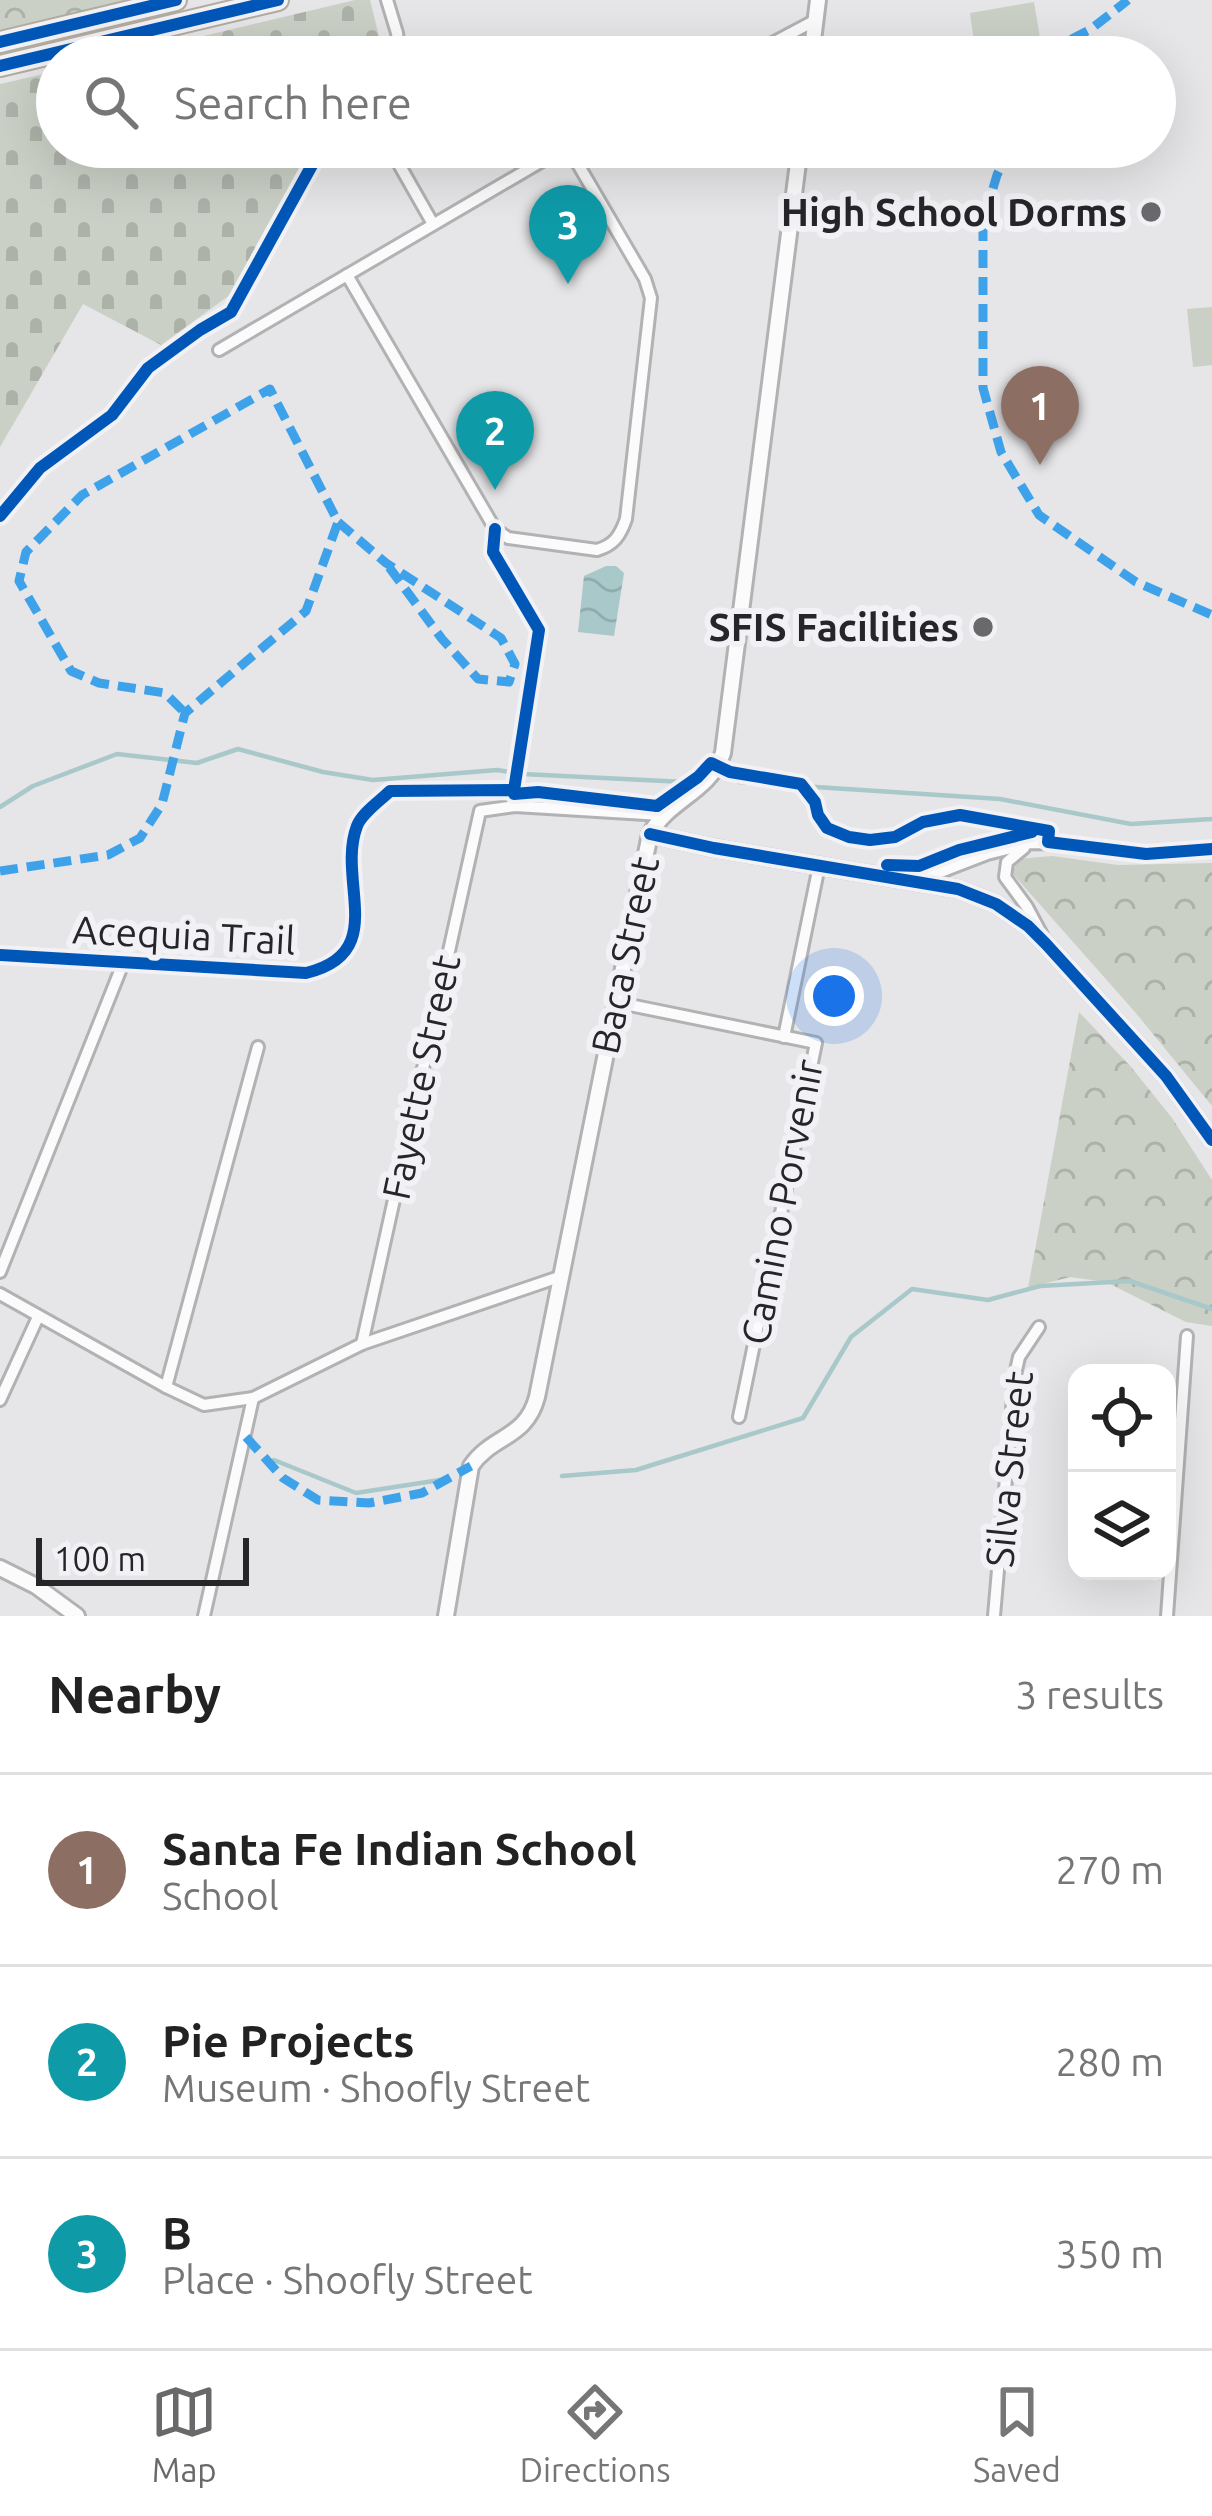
<!DOCTYPE html>
<html lang="en">
<head>
<meta charset="utf-8">
<style>
	:root { --surface:#fff; --page:#f6f6f6; --text:#222; --muted:#767676; --line:#e0e0e0; --accent:#69686a }
	body { margin:0; font-family:Ubuntu,sans-serif; background:var(--page); color:var(--text) }
	.controls { position:absolute; right:36px; bottom:36px; display:grid; overflow:hidden; border-radius:24px; box-shadow:0 12px 48px #0002 }
	.controls button { width:108px; height:108px; display:grid; place-items:center; padding:0; border:0; border-bottom:3px solid var(--line); background:var(--surface); color:var(--text); font:60px sans-serif }
	.scale { position:absolute; left:36px; bottom:30px; width:213px; box-sizing:border-box; padding-left:12px; border:6px solid #262527; border-top:0; font-size:33px; line-height:42px; white-space:nowrap; color:#262527; -webkit-text-stroke:9px #f2f1f5; paint-order:stroke }
	.you { position:absolute; left:834px; top:996px; width:42px; height:42px; margin:-30px; border:9px solid #fff; border-radius:50%; background:#1a73e8; box-shadow:0 0 0 18px #1a73e833 }
	.badge { display:grid; place-items:center; width:78px; height:78px; border-radius:50%; background:var(--accent); color:#fff; font-size:39px; font-weight:700 }
	.pin { position:absolute; translate:-50% -99px; filter:drop-shadow(0 3px 6px #0008) }
	.pin::after { content:''; position:absolute; top:63px; width:42px; height:36px; background:inherit; clip-path:polygon(0 0,100% 0,50% 100%) }
	.list { margin:0; padding:0; list-style:none }
	h2 { display:flex; justify-content:space-between; align-items:center; height:156px; margin:0; padding:0 48px; font-size:51px }
	h2 small { font-size:39px; font-weight:400; color:var(--muted) }
	.list li { display:grid; grid-template-columns:78px 1fr auto; gap:36px; align-items:center; box-sizing:border-box; height:192px; padding:0 48px; border-top:3px solid var(--line) }
	.list b { display:block; font-size:45px; white-space:nowrap }
	.list p { margin:0; font-size:39px; white-space:nowrap; color:var(--muted) }
	.list em { font-size:39px; font-style:normal; color:var(--muted) }
	.icon { flex:none; width:66px; height:66px; fill:none; stroke:currentColor; stroke-width:2; stroke-linecap:round; stroke-linejoin:round }
	.map { position:relative; flex:none; width:1212px; height:1616px; overflow:hidden }
	.search { position:absolute; background:var(--surface); box-shadow:0 12px 48px #0002; left:36px; right:36px; top:36px; height:132px; display:flex; align-items:center; gap:30px; box-sizing:border-box; padding:0 42px; border-radius:66px; color:var(--muted); font-size:45px }
	.sheet { height:732px; background:var(--surface) }
	nav { display:flex; justify-content:space-around; align-items:center; box-sizing:border-box; height:168px; border-top:3px solid var(--line); background:var(--surface); font-size:33px; color:var(--muted) }
	nav a { display:grid; justify-items:center; gap:6px }
	nav .on { color:var(--accent) }
	.map>svg:first-child { display:block }
</style>
</head>
<body>
<div class="map">
<svg width="1212" height="1616" viewBox="0 0 1212 1616">
	<defs>
		<pattern id="cemetery-stones" width="16" height="16" patternUnits="userSpaceOnUse" patternTransform="scale(3)"><rect width="16" height="16" fill="#cad0c5"/><path d="M2 7V4a2 2 0 0 1 4 0v3zM10 15v-3a2 2 0 0 1 4 0v3z" fill="#adb2a9"/></pattern>
		<pattern id="park-crowns" width="20" height="18" patternUnits="userSpaceOnUse" patternTransform="scale(3)"><rect width="20" height="18" fill="#cad0c5"/><path d="M2 6a3 3 0 1 1 6 0M12 15a3 3 0 1 1 6 0" fill="none" stroke="#adb2a9"/></pattern>
		<pattern id="water-waves" width="16" height="10" patternUnits="userSpaceOnUse" patternTransform="scale(3)"><rect width="16" height="10" fill="#a9c8c9"/><path d="M0 5q4-4 8 0t8 0" fill="none" stroke="#91acad"/></pattern>
	</defs>
	<rect width="100%" height="100%" fill="#e6e5e7"/>
	<!-- grass -->
	<g fill="#cad0c5">
		<path d="M1034,2l6,36 -65,11 -5,-36z"/>
		<path d="M1212,307v58l-19,2 -6,-58z"/>
	</g>
	<!-- cemetery -->
	<g fill="url(#cemetery-stones)">
		<path d="M355,0h15l14,57h-269z"/>
		<path d="M57,71v76h260l-83,145 -73,53 -78,-41 -83,143v-363z"/>
	</g>
	<!-- park -->
	<g fill="url(#park-crowns)">
		<path d="M0,0h131l-131,30z"/>
		<path d="M1052,856l66,9 94,-2v243l-77,-94 -123,-139 6,-14z"/>
		<path d="M1079,1012l52,55 41,51 40,62v146l-26,-4 -80,-40 -36,-5 -42,11z"/>
	</g>
	<!-- water -->
	<path fill="url(#water-waves)" d="M606,566h10l8,7 -10,63 -36,-4 6,-56z"/>
	<g fill="none" stroke-linecap="round" stroke-linejoin="round">
		<!-- stream -->
		<g stroke="#a9c8c9" stroke-width="4.5">
			<path d="M739,782l261,17 131,25 81,-5"/>
			<path d="M0,807l33,-21 84,-32 80,9 41,-14 85,23 50,8 124,-10 26,4 161,8"/>
			<path d="M274,1460l82,33 84,-13"/>
			<path d="M562,1476l74,-6 167,-52 48,-81 61,-48 76,11 52,-14 90,-5 82,28"/>
		</g>
		<!-- minor casing -->
		<g stroke="#b2b1b3" stroke-width="16">
			<g id="minor">
				<path d="M387,0l10,33 3,24"/>
				<path d="M746,57l70,-37"/>
				<path d="M399,147l1,19 33,58"/>
				<path d="M347,275l148,254 13,9 89,12c17,-5 23,-14 29,-31l25,-221 -6,-19 -77,-132"/>
				<path d="M219,350l347,-203"/>
				<path d="M1024,848l-17,14 -2,15 22,30 15,28"/>
				<path d="M917,881l70,-27 44,-11 34,1 81,10 66,-5"/>
				<path d="M615,1002l201,41 -77,374"/>
				<path d="M784,1037l35,-171"/>
				<path d="M0,1272l120,-301"/>
				<path d="M0,1294l166,93 38,18 49,-7 109,-54 200,-68"/>
				<path d="M362,1344l118,-533 35,-5 147,9"/>
				<path d="M166,1387l92,-340"/>
				<path d="M0,1400l38,-83"/>
				<path d="M204,1616l49,-218"/>
				<path d="M994,1616l21,-241 4,-18 20,-30"/>
				<path d="M1167,1616l20,-280"/>
			</g>
		</g>
		<!-- tertiary casing -->
		<g stroke="#b2b1b3" stroke-width="20">
			<g id="tertiary">
				<path d="M811,57l7,-57"/>
				<path d="M650,834l64,14 244,41 38,15 32,22 18,18 120,132 46,64"/>
				<path d="M0,1568l36,18 41,30"/>
				<path d="M446,1616l25,-150c21,-31 55,-27 66,-69l113,-563c19,-35 59,-41 73,-81l77,-606"/>
			</g>
		</g>
		<!-- primary casing -->
		<g stroke="#b2aca0" stroke-width="24">
			<g id="primary">
				<path d="M0,42l176,-42"/>
				<path d="M0,66l278,-66"/>
			</g>
		</g>
		<!-- minor -->
		<use href="#minor" stroke="#fbfbfb" stroke-width="10"/>
		<!-- tertiary -->
		<use href="#tertiary" stroke="#fbfbfb" stroke-width="14"/>
		<!-- primary -->
		<use href="#primary" stroke="#eeeae4" stroke-width="18"/>
		<!-- quiet -->
		<g stroke="#3ea2eb" stroke-width="9" stroke-dasharray="18 9" stroke-linecap="butt">
			<path d="M1053,57l5,-11 33,-17 37,-29"/>
			<path d="M1010,147l-13,28 -14,47v166l18,64 38,63 97,67 76,33"/>
			<path d="M338,522l48,41 115,75 14,26 -6,18 -31,-3 -36,-40 -56,-76"/>
			<path d="M0,871l108,-16 32,-17 22,-34 23,-91 121,-102 32,-89 -68,-133 -188,106 -56,57 -7,29 52,90 28,12 66,10 20,20"/>
			<path d="M246,1437l37,41 35,22 51,3 53,-10 49,-27"/>
		</g>
		<!-- cycleway casing -->
		<g stroke="#f2f1f5" stroke-width="20">
			<g id="cycleway">
				<path d="M0,42l176,-42"/>
				<path d="M0,66l278,-66"/>
				<path d="M0,516l40,-48 72,-53 36,-47 52,-38 31,-18 91,-165"/>
				<path d="M495,529l-2,23 46,78 -25,160"/>
				<path d="M657,806l41,-29 13,-14 19,9 71,12 14,18 3,13 9,13 22,9 21,3 25,-3 28,-15 37,-7 89,16 -1,11 98,12 66,-5"/>
				<path d="M650,834l64,14 244,41 38,15 32,22 18,18 120,132 46,64"/>
				<path d="M887,865l32,1 40,-16 73,-18"/>
				<path d="M0,955l306,18c84,-20 30,-92 51,-147 5,-13 23,-25 33,-35l124,-1v4l24,-2 119,14"/>
			</g>
		</g>
		<!-- cycleway -->
		<use href="#cycleway" stroke="#0057b8" stroke-width="12"/>
	</g>
	<!-- markers -->
	<g fill="#69686a" stroke="#f2f1f5" stroke-width="4.5">
		<circle cx="1151" cy="212" r="12"/>
		<circle cx="983" cy="627" r="12"/>
	</g>
	<g text-anchor="middle" stroke-width="12" stroke-linejoin="round" paint-order="stroke">
		<!-- poi labels -->
		<g font-size="39" font-weight="bold" fill="#262527" stroke="#f2f1f5" text-anchor="end">
			<text x="1127" y="226">High School Dorms</text>
			<text x="959" y="641">SFIS Facilities</text>
		</g>
		<!-- street labels -->
		<g font-size="39" fill="#262527" stroke="#f2f1f5">
			<text transform="translate(184 935) rotate(3)" y="14">Acequia Trail</text>
			<text transform="translate(625 955) rotate(-78)" y="14">Baca Street</text>
			<text transform="translate(421 1077) rotate(-78)" y="14">Fayette Street</text>
			<text transform="translate(782 1202) rotate(-79)" y="14">Camino Porvenir</text>
			<text transform="translate(1009 1469) rotate(-84)" y="14">Silva Street</text>
		</g>
	</g>
</svg>
<div class="controls">
<button><svg class="icon" aria-label="locate" viewBox="0 0 24 24"><circle cx="12" cy="12" r="6"/><path d="M12 2v4M12 18v4M2 12h4M18 12h4"/></svg></button>
<button><svg class="icon" aria-label="layers" viewBox="0 0 24 24"><path d="M12 4l9 5-9 5-9-5zM3 14l9 5 9-5"/></svg></button>
</div>
<div class="scale">100 m</div>
<div class="you"></div>
<div class="pin badge" style="left:1040px;top:465px;background:#8d6e63">1</div>
<div class="pin badge" style="left:495px;top:490px;background:#0f9aa8">2</div>
<div class="pin badge" style="left:568px;top:284px;background:#0f9aa8">3</div>
<div class="search"><svg class="icon" aria-label="search" viewBox="0 0 24 24"><circle cx="10" cy="10" r="6"/><path d="M15 15l6 6"/></svg>Search here</div>
</div>
<section class="sheet">
<h2>Nearby<small>3 results</small></h2>
<ul class="list">
<li><span class="badge" style="background:#8d6e63">1</span><div><b>Santa Fe Indian School</b><p>School</p></div><em>270 m</em></li>
<li><span class="badge" style="background:#0f9aa8">2</span><div><b>Pie Projects</b><p>Museum · Shoofly Street</p></div><em>280 m</em></li>
<li><span class="badge" style="background:#0f9aa8">3</span><div><b>B</b><p>Place · Shoofly Street</p></div><em>350 m</em></li>
</ul>
</section>
<nav>
<a class="on"><svg class="icon" aria-label="map" viewBox="0 0 24 24"><path d="M3 6l6-2 6 2 6-2v14l-6 2-6-2-6 2zM9 4v14M15 6v14"/></svg>Map</a>
<a><svg class="icon" aria-label="directions" viewBox="0 0 24 24"><path d="M12 3l9 9-9 9-9-9zM9 14v-3h6M13 9l2 2-2 2"/></svg>Directions</a>
<a><svg class="icon" aria-label="saved" viewBox="0 0 24 24"><path d="M7 4h10v16l-5-4-5 4z"/></svg>Saved</a>
</nav>
</body>
</html>
